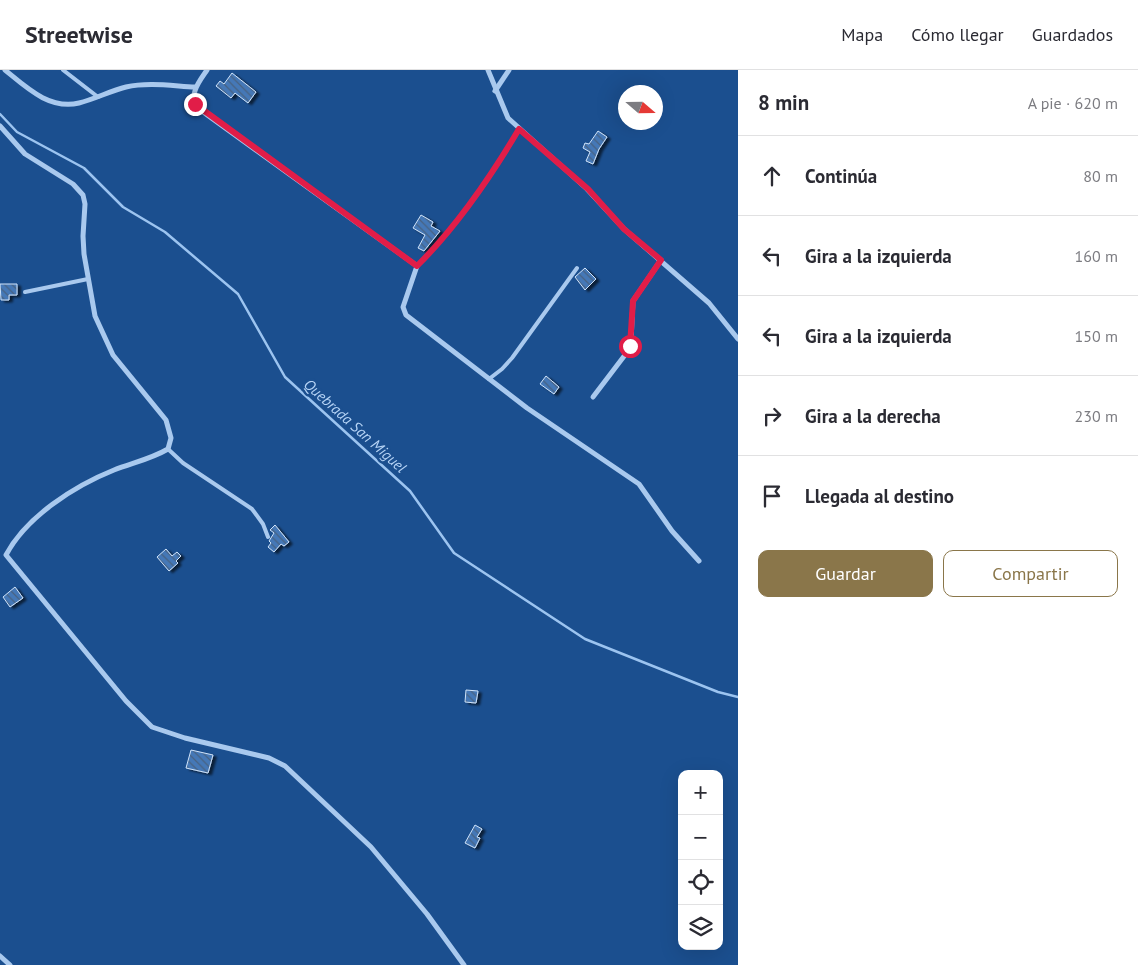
<!DOCTYPE html>
<html lang="es">
<head>
<meta charset="utf-8">
<style>
	:root { --surface:#fff; --page:#f2f2f3; --text:#2b2b33; --muted:#7c7c81; --line:#e1e1e2; --accent:#8a764a }
	body { margin:0; font-family:"PT Sans",sans-serif; background:var(--page); color:var(--text) }
	.controls { position:absolute; right:15px; bottom:15px; display:grid; overflow:hidden; border-radius:10px; box-shadow:0 5px 20px #0002 }
	.controls button { width:45px; height:45px; display:grid; place-items:center; padding:0; border:0; border-bottom:1px solid var(--line); background:var(--surface); color:var(--text); font:25px sans-serif }
	.compass { position:absolute; left:618px; top:15px; width:45px; height:45px; border-radius:50%; background:var(--surface); box-shadow:0 5px 20px #0002; rotate:110deg }
	.stop { position:absolute; width:15px; height:15px; margin:-11px; border:4px solid #e11d48; border-radius:50%; background:#fff }
	.stop.end { background:#e11d48; border-color:#fff; box-shadow:0 1px 5px #0008 }
	.list { margin:0; padding:0; list-style:none }
	h2 { display:flex; justify-content:space-between; align-items:center; height:65px; margin:0; padding:0 20px; font-size:21px }
	h2 small { font-size:16px; font-weight:400; color:var(--muted) }
	.list li { display:grid; grid-template-columns:32px 1fr auto; gap:15px; align-items:center; box-sizing:border-box; height:80px; padding:0 20px; border-top:1px solid var(--line) }
	.list b { display:block; font-size:19px; white-space:nowrap }
	.list em { font-size:16px; font-style:normal; color:var(--muted) }
	.actions { display:flex; gap:10px; padding:15px 20px }
	.actions a { flex:1; padding:11px 0; border:1px solid var(--accent); border-radius:10px; text-align:center; font-size:18px; color:var(--accent) }
	.actions .main { background:var(--accent); color:#fff }
	.icon { flex:none; width:28px; height:28px; fill:none; stroke:currentColor; stroke-width:2; stroke-linecap:round; stroke-linejoin:round }
	.map { position:relative; flex:none; width:738px; height:895px; overflow:hidden }
	header { display:flex; align-items:center; gap:30px; box-sizing:border-box; height:70px; padding:0 25px; background:var(--surface); border-bottom:1px solid var(--line) }
	header strong { font-size:24px }
	nav { display:flex; gap:28px; margin-inline-start:auto; font-size:18px }
	main { display:flex }
	aside { flex:1; background:var(--surface) }
	.map>svg:first-child { display:block }
</style>
</head>
<body>
<header>
<strong>Streetwise</strong>
<nav><a>Mapa</a><a>Cómo llegar</a><a>Guardados</a></nav>
</header>
<main>
<div class="map">
<svg width="738" height="895" viewBox="0 0 738 895">
	<defs>
		<pattern id="building-back-hatch" width="6" height="6" patternUnits="userSpaceOnUse" patternTransform="scale(1.25)"><rect width="6" height="6" fill="#4478b7"/><path d="M-1 5l2 2M0 0l6 6M5-1l2 2" fill="none" stroke="#486282"/></pattern>
		<filter id="shadow"><feDropShadow dx="3.5" dy="2" stdDeviation="1" flood-color="#0009"/></filter>
	</defs>
	<rect width="100%" height="100%" fill="#1b4f8f"/>
	<g fill="none" stroke-linecap="round" stroke-linejoin="round">
		<!-- stream -->
		<path stroke="#9cc4f0" stroke-width="2.5" d="M0,44l17,18 67,36 39,39 42,25 73,62 47,83 125,114 44,62 131,86 133,53 20,5"/>
	</g>
	<!-- building -->
	<g fill="url(#building-back-hatch)" stroke="#cfe3fa" filter="url(#shadow)">
		<path d="M232,3l24,19 -8,11 -13,-10 -4,5 -15,-12 4,-5 4,3z"/>
		<path d="M598,61l9,6 -8,12 -6,15 -7,-3 4,-9 -7,-4 2,-5 4,1z"/>
		<path d="M421,145l12,7 -2,4 9,5 -16,20 -6,-3 7,-13 -12,-7z"/>
		<path d="M585,198l11,11 -11,11 -10,-13z"/>
		<path d="M0,214h17v11h-8v5h-8z"/>
		<path d="M546,306l13,11 -5,7 -14,-10z"/>
		<path d="M275,455l14,17 -5,4 -3,-2 -7,8 -6,-5 3,-4 -2,-2 5,-8 -4,-3z"/>
		<path d="M166,479l6,7 5,-4 4,4 -5,5 2,2 -9,8 -12,-14z"/>
		<path d="M15,517l8,11 -13,9 -7,-10z"/>
		<path d="M466,620l12,1 -2,12 -11,-1z"/>
		<path d="M191,680l22,5 -5,18 -22,-5z"/>
		<path d="M475,755l7,4 -5,8 3,1 -5,10 -10,-5z"/>
	</g>
	<g fill="none" stroke-linecap="round" stroke-linejoin="round">
		<!-- lane -->
		<g stroke="#a9c9ee" stroke-width="4">
			<path d="M63,0l35,27"/>
			<path d="M417,196c39,-40 74,-88 102,-137"/>
			<path d="M25,222l63,-13"/>
			<path d="M489,309l13,-10 10,-11 65,-90"/>
			<path d="M168,379l15,14 69,46 11,15 5,13"/>
		</g>
		<!-- street -->
		<g stroke="#a9c9ee" stroke-width="5">
			<path d="M5,0c21,17 44,40 74,33 16,-4 31,-12 47,-16 22,-5 47,-1 69,0"/>
			<path d="M207,0c-9,13 -19,25 -8,39l218,157 -14,41 3,8 121,93 112,76 33,47 27,30"/>
			<path d="M488,0l20,48 79,71 37,40 85,74 29,36"/>
			<path d="M495,21l14,-21"/>
			<path d="M0,56l25,28 48,30 10,11 2,9 -2,32 1,18 11,62 18,39 53,65 5,18 -3,11c-17,10 -36,14 -54,21 -40,16 -88,47 -108,85l120,146 26,26 33,11 84,20 16,8 86,81 56,67 37,51"/>
			<path d="M593,327l35,-46 3,-10 2,-40 28,-41"/>
			<path d="M0,886l10,9"/>
		</g>
	</g>
	<g fill="none" stroke-linecap="round" stroke-linejoin="round">
		<!-- route -->
		<path stroke="#e11d48" stroke-width="6" d="M195,34l222,162c40,-40 73,-88 102,-137l69,60 36,40 37,31 -28,41 -3,45"/>
	</g>
	<g text-anchor="middle" stroke-width="5" stroke-linejoin="round" paint-order="stroke">
		<!-- water labels -->
		<g font-size="15" font-style="italic" fill="#b5d3f5" stroke="#1b4f8f">
			<text transform="translate(355 356) rotate(42)" y="5">Quebrada San Miguel</text>
		</g>
	</g>
</svg>
<div class="controls">
<button>+</button>
<button>−</button>
<button><svg class="icon" aria-label="locate" viewBox="0 0 24 24"><circle cx="12" cy="12" r="6"/><path d="M12 2v4M12 18v4M2 12h4M18 12h4"/></svg></button>
<button><svg class="icon" aria-label="layers" viewBox="0 0 24 24"><path d="M12 4l9 5-9 5-9-5zM3 14l9 5 9-5"/></svg></button>
</div>
<svg class="compass" viewBox="-18 -18 36 36"><path d="M0-13l5 13h-10z" fill="#e53935"/><path d="M0 13l5-13h-10z" fill="#7c7c81"/></svg>
<div class="stop" style="left:630px;top:276px"></div>
<div class="stop end" style="left:195px;top:34px"></div>
</div>
<aside>
<h2>8 min<small>A pie · 620 m</small></h2>
<ul class="list">
<li><svg class="icon" aria-label="ahead" viewBox="0 0 24 24"><path d="M12 20V5M6 11l6-6 6 6"/></svg><div><b>Continúa</b></div><em>80 m</em></li>
<li><svg class="icon" aria-label="left" viewBox="0 0 24 24"><path d="M17 20v-9H6M10 6l-5 5 5 5"/></svg><div><b>Gira a la izquierda</b></div><em>160 m</em></li>
<li><svg class="icon" aria-label="left" viewBox="0 0 24 24"><path d="M17 20v-9H6M10 6l-5 5 5 5"/></svg><div><b>Gira a la izquierda</b></div><em>150 m</em></li>
<li><svg class="icon" aria-label="right" viewBox="0 0 24 24"><path d="M7 20v-9h11M14 6l5 5-5 5"/></svg><div><b>Gira a la derecha</b></div><em>230 m</em></li>
<li><svg class="icon" aria-label="arrive" viewBox="0 0 24 24"><path d="M6 21V4h12l-3 4 3 4H6"/></svg><div><b>Llegada al destino</b></div></li>
</ul>
<div class="actions"><a class="main">Guardar</a><a>Compartir</a></div>
</aside>
</main>
</body>
</html>
